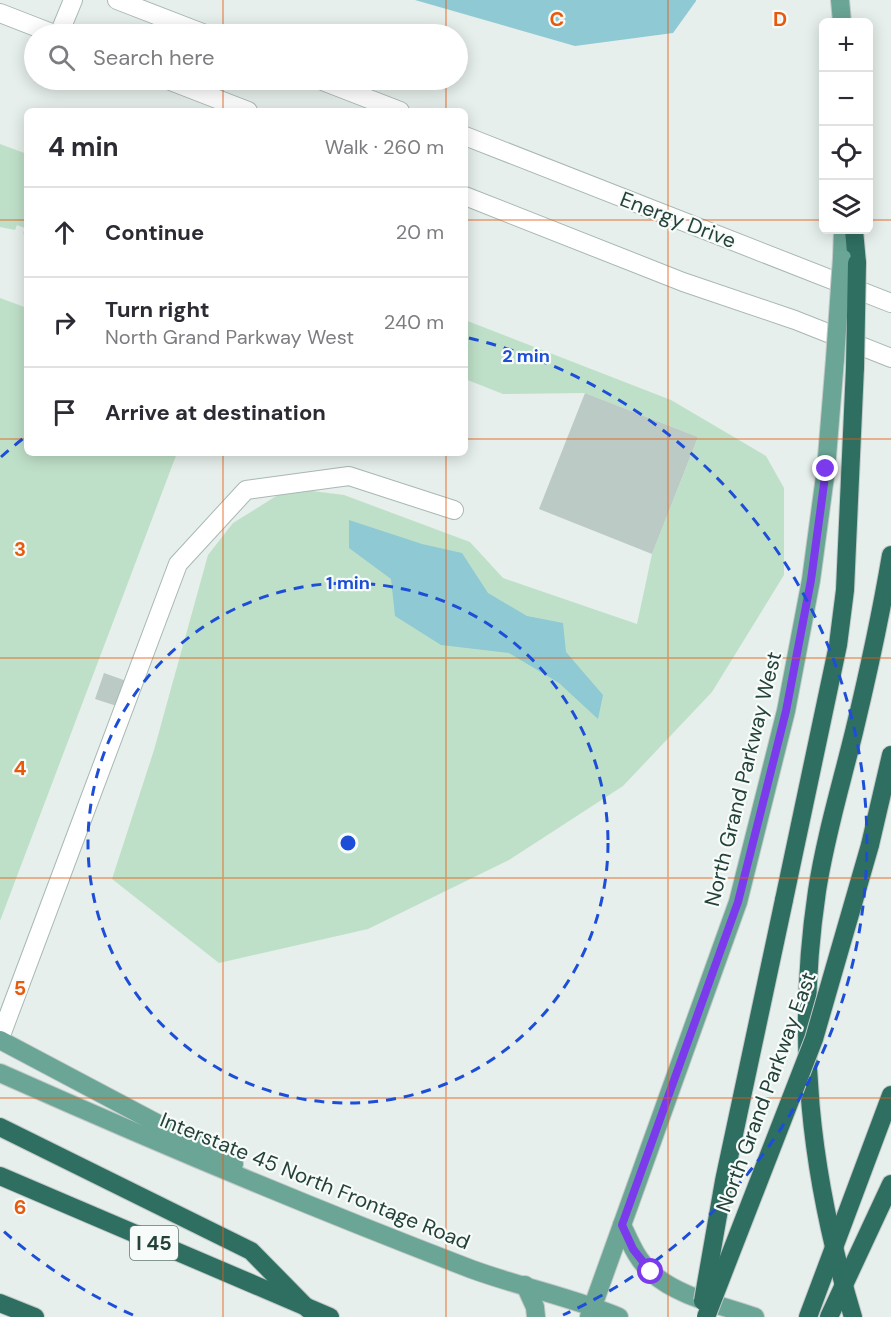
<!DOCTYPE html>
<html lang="en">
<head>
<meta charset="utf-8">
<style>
	:root { --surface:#fff; --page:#f2f2f3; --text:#2b2b33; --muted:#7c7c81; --line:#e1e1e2 }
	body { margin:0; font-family:"DM Sans",sans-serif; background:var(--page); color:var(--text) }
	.controls { position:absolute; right:18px; top:18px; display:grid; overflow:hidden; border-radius:9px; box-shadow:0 3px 15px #0003 }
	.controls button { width:54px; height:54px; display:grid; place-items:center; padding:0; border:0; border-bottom:2px solid var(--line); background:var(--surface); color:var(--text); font:30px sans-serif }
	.stop { position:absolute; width:18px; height:18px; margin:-14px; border:4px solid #7c3aed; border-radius:50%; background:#fff }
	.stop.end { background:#7c3aed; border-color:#fff; box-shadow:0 2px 6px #0008 }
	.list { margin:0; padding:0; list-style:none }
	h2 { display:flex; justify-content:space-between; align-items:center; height:78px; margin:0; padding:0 24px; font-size:26px }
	h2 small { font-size:20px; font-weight:400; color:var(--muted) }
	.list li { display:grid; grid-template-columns:39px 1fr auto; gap:18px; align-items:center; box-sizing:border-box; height:90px; padding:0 24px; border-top:2px solid var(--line) }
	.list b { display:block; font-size:22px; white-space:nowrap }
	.list p { margin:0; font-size:20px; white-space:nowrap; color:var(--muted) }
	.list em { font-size:20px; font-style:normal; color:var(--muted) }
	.icon { flex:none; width:33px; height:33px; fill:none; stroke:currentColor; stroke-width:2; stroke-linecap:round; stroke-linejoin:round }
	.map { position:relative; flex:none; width:891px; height:1317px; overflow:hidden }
	.search { position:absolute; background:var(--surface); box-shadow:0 3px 15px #0003; left:24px; top:24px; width:444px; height:66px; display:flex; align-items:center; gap:15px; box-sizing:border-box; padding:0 21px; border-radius:33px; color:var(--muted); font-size:22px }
	.panel { position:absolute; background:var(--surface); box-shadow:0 3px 15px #0003; left:24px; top:108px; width:444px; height:348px; border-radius:9px }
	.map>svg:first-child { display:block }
</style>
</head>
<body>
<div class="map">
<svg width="891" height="1317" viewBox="0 0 891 1317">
	<rect width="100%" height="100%" fill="#e6efeb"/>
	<!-- green -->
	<g fill="#bfe0c8">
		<path d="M0,144l27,10v81l-4,-1 2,-6 -8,-3 -2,5 -15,-3z"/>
		<path d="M0,298l27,10v145h150l-177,468z"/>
		<path d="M465,320l206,80 95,56 18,32v87l-72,117 -89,94 -114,74 -141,69 -149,34 -107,-84 42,-129 54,-195 25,-32 56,-35 55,7 126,47 33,36 134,46 15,-70 46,-117 -113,-44 -82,1 -38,-15z"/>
	</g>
	<!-- water -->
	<g fill="#8ec9d4">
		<path d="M415,0h281v1l-23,32 -98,13z"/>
		<path d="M349,520l73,24 40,9 26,40 39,23 36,7 3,29 37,43 -5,24 -39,-36 -50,-30 -68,-8 -46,-29 -4,-37 -42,-31z"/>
	</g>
	<!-- building -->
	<g fill="#bbcac4">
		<path d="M585,393l113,44 -46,117 -113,-45z"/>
		<path d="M104,673l28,10 -9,25 -28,-9z"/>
	</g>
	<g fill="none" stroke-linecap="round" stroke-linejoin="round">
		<!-- minor casing -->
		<g stroke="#a8b8b2" stroke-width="20">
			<g id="minor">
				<path d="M117,0l88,34"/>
				<path d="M0,13l54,21"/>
				<path d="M59,34l14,-34"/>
				<path d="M168,80l80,31"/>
				<path d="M320,80l80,31"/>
				<path d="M465,136l426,167"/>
				<path d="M465,196l218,86 112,38 96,38"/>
				<path d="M0,1038l178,-474 68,-74 103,-14 105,34"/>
			</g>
		</g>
		<!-- major casing -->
		<g stroke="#c2cac8" stroke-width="20">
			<g id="major">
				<path d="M840,0l2,22"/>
				<path d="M842,258l1,-28"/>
				<path d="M0,1040l234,124"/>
				<path d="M0,1073c155,69 312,135 471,196 49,18 100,28 148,48"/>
				<path d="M622,1225c8,17 15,35 30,48 26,24 70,32 103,44"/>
				<path d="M525,1285l10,22 1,10"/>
				<path d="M589,1317l149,-415 48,-191 25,-131 15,-111 9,-110"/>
			</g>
		</g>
		<!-- highway casing -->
		<g stroke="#c2cac8" stroke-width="20">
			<g id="highway">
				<path d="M854,230l3,33"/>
				<path d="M870,845l21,-90"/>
				<path d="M784,900l54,-255 7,-55 10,-223"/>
				<path d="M0,1127l251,124 57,58"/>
				<path d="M0,1176l330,141"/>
				<path d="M0,1303l35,14"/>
				<path d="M808,1317l83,-222"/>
				<path d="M829,1317l62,-133"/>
				<path d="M853,1317c-43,-142 -58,-278 -36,-426 8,-53 24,-106 37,-159 14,-58 27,-118 37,-177"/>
			</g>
		</g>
		<!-- minor -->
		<use href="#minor" stroke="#fff" stroke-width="18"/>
		<!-- major -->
		<use href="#major" stroke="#6aa596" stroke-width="18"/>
		<!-- highway -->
		<use href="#highway" stroke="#2f6f62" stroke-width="18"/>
		<!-- major-bridge casing -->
		<g stroke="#c2cac8" stroke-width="20" stroke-linecap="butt">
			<path id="major-bridge" d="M835,359l7,-101"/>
		</g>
		<!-- highway-bridge casing -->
		<g stroke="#c2cac8" stroke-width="20" stroke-linecap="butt">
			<g id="highway-bridge">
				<path d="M855,367l2,-104"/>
				<path d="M703,1301l21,-120 60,-281"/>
				<path d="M706,1317l108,-278 56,-194"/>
			</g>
		</g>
		<!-- major-bridge -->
		<use href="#major-bridge" stroke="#6aa596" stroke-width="18"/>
		<!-- highway-bridge -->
		<use href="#highway-bridge" stroke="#2f6f62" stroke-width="18"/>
	</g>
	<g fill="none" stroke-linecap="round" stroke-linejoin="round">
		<!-- route -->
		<path stroke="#7c3aed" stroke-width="8" d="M651,1272l-18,-23 -11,-24 116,-323 48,-191 25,-131 15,-111"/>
	</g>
	<!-- grid -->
	<path fill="none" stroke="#e8590c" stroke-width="1.5" stroke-opacity="0.55" d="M223,0v34M446,0v34M668,0v1317M223,80v31M446,80v31M0,220h27M465,220h359M868,220h23M0,439h27M465,439h426M223,453v864M446,453v864M0,658h891M0,878h891M0,1098h891"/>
	<!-- distance rings -->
	<g fill="none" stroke="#1d4ed8" stroke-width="3" stroke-dasharray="10 8">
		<circle cx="348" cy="843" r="260"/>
		<path d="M133 1315A519 519 0 0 1 1 1229M1 457A519 519 0 0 1 25 437M469 338A519 519 0 0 1 563 1315"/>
	</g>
	<g text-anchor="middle" stroke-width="4.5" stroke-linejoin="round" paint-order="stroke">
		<!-- shield labels -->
		<rect fill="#f7fbf9" stroke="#637a73" stroke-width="1.5" x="130" y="1226" width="48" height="34" rx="4.5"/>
		<g font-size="20" font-weight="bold" fill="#24423a">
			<text x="154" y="1250">I 45</text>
		</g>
		<!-- street labels -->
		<g font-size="21" fill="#24423a" stroke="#f7fbf9">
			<text transform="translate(678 220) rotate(21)" y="7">Energy Drive</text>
			<text transform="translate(743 779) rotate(-76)" y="7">North Grand Parkway West</text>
			<text transform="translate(766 1092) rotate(-70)" y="7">North Grand Parkway East</text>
			<text transform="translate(315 1181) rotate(22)" y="7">Interstate 45 North Frontage Road</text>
		</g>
	</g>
	<g font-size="20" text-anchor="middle" font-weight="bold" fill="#e8590c" stroke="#f7fbf9" stroke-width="4.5" stroke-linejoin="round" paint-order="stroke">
		<text x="557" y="26">C</text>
		<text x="780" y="26">D</text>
		<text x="20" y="556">3</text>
		<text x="20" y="775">4</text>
		<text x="20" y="995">5</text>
		<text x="20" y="1214">6</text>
	</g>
	<circle cx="348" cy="843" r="9" fill="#1d4ed8" stroke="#f7fbf9" stroke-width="3"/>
	<g font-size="18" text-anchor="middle" font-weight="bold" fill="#1d4ed8" stroke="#f7fbf9" stroke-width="4.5" stroke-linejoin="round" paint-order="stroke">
		<text x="526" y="362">2 min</text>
		<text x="348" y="589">1 min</text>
	</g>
</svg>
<div class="controls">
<button>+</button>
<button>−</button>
<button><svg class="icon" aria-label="locate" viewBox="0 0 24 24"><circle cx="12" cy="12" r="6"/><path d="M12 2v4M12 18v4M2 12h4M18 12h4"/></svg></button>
<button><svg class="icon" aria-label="layers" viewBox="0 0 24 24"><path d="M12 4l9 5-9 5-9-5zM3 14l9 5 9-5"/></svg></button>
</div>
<div class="stop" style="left:651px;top:1272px"></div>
<div class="stop end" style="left:826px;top:469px"></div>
<div class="search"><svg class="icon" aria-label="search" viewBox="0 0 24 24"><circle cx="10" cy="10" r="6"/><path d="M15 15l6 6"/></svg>Search here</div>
<section class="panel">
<h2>4 min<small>Walk · 260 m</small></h2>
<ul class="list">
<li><svg class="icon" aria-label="ahead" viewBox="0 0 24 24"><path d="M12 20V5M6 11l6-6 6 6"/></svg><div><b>Continue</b></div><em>20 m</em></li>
<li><svg class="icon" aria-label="right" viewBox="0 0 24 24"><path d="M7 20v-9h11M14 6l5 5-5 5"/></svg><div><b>Turn right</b><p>North Grand Parkway West</p></div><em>240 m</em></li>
<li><svg class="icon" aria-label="arrive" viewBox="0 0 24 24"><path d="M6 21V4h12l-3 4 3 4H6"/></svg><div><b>Arrive at destination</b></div></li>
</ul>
</section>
</div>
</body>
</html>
